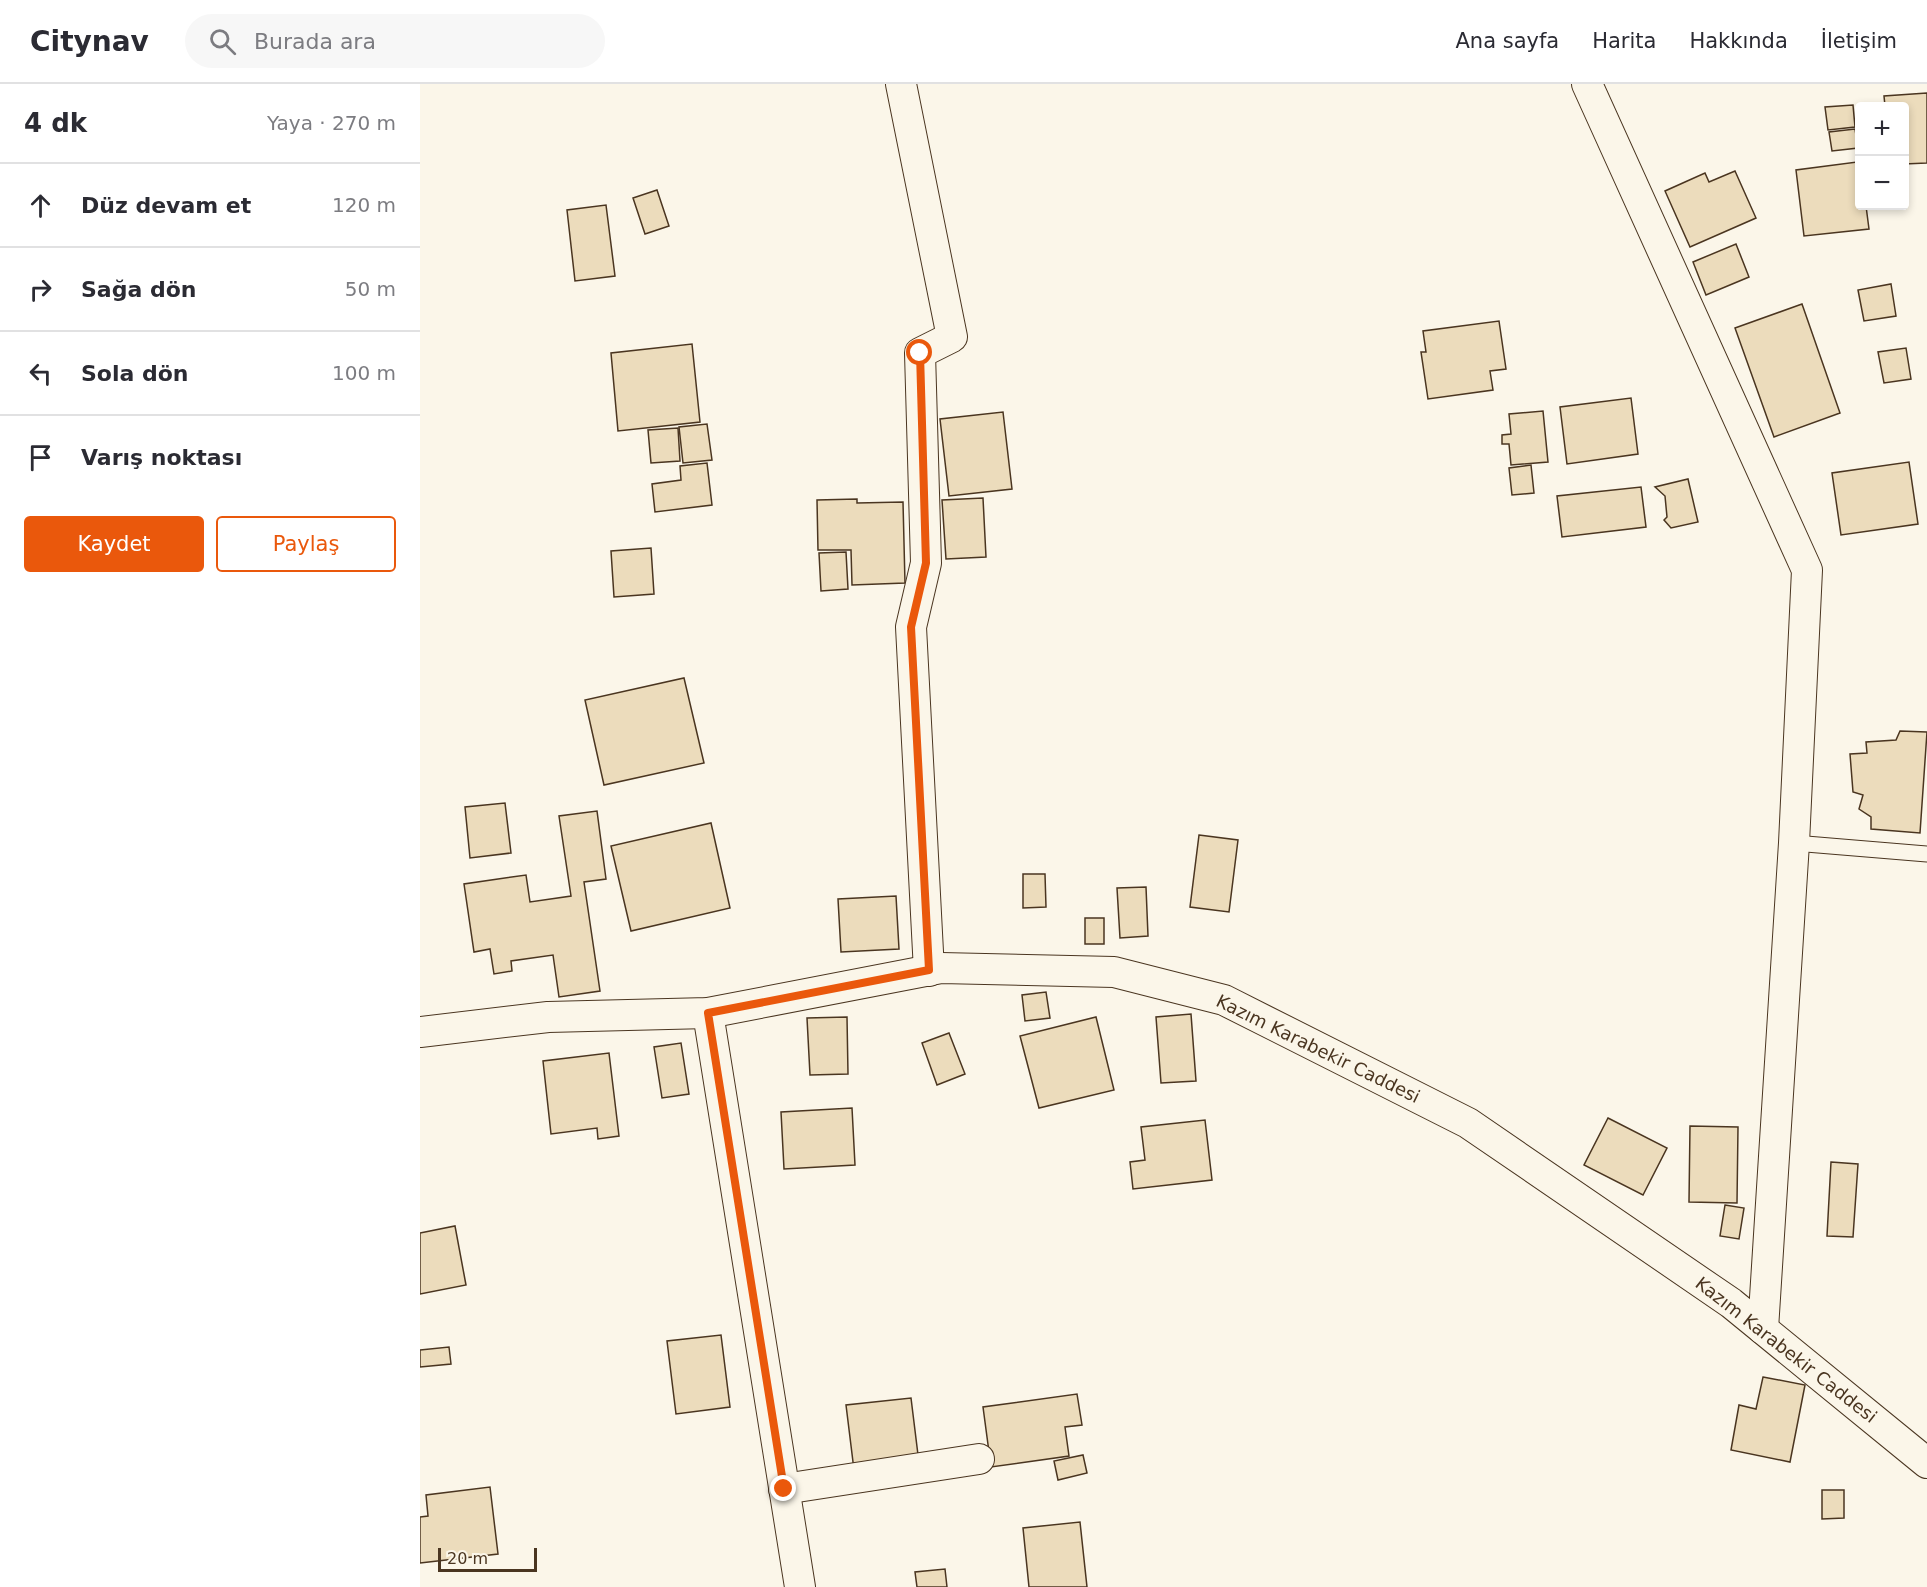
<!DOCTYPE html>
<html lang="tr">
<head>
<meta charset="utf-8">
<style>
	:root { --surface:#fff; --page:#f7f7f7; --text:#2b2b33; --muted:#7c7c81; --line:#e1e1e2; --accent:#ea580c }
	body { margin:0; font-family:"DejaVu Sans",sans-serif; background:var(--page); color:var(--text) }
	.controls { position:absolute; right:18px; top:18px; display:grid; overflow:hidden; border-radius:6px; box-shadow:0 3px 9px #0003 }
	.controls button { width:54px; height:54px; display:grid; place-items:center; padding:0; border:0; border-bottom:2px solid var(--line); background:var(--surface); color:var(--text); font:30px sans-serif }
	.scale { position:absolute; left:18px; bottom:15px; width:99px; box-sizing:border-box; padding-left:6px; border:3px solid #4a3520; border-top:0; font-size:16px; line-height:21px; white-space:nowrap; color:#4a3520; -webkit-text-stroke:4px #fbf6e9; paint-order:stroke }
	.stop { position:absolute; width:18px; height:18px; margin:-14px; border:4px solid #ea580c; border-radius:50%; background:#fff }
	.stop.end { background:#ea580c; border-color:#fff; box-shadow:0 2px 6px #0008 }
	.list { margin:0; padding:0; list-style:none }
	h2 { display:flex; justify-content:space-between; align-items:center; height:78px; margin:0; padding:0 24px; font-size:26px }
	h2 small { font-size:20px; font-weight:400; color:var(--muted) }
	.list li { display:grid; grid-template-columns:39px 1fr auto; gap:18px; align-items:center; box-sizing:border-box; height:84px; padding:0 24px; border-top:2px solid var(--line) }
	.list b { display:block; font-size:22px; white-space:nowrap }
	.list em { font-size:20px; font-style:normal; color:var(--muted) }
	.actions { display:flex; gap:12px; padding:18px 24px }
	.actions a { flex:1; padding:14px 0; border:2px solid var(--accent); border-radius:6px; text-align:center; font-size:21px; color:var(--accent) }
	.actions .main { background:var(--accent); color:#fff }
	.icon { flex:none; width:33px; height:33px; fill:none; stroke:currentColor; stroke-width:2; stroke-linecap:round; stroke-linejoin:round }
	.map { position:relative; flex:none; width:1507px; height:1503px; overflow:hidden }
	header { display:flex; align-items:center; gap:36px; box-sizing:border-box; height:84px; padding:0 30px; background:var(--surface); border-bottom:2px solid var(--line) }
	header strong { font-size:28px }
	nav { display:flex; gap:33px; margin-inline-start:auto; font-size:21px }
	.search { width:420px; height:54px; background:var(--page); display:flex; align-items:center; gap:15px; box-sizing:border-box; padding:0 21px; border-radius:33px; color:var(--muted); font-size:22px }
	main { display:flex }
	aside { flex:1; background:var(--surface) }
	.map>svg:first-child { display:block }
</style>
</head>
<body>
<header>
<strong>Citynav</strong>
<div class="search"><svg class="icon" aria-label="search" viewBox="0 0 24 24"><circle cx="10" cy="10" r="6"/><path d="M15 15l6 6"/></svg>Burada ara</div>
<nav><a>Ana sayfa</a><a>Harita</a><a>Hakkında</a><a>İletişim</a></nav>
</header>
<main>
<aside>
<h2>4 dk<small>Yaya · 270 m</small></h2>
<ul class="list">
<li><svg class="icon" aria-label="ahead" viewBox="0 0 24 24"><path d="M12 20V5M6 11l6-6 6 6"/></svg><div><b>Düz devam et</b></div><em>120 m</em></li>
<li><svg class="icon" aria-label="right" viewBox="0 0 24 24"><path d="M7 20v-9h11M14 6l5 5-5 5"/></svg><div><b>Sağa dön</b></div><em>50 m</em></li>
<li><svg class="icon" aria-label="left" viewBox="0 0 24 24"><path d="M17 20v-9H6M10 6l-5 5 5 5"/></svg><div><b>Sola dön</b></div><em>100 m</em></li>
<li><svg class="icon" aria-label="arrive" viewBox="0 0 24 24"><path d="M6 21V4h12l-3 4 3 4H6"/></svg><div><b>Varış noktası</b></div></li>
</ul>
<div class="actions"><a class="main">Kaydet</a><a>Paylaş</a></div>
</aside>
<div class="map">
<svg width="1507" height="1503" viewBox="0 0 1507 1503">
	<rect width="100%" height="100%" fill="#fbf6e9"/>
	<!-- building -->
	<g fill="#ecdcbc" stroke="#4a3520" stroke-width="1.5">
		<path d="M1507,9v70l-23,1v-58h-19l-1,-10z"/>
		<path d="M1433,21l2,22 -27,3 -3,-23z"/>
		<path d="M1435,45l3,19 -26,3 -3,-19z"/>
		<path d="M1437,78l3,12v32h6l3,23 -65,7 -8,-66z"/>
		<path d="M1315,87l21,47 -66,29 -25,-56 40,-18 4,9z"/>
		<path d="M237,106l12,36 -24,8 -12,-36z"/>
		<path d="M186,121l9,71 -40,5 -8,-71z"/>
		<path d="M1316,160l13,33 -43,18 -13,-33z"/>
		<path d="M1471,200l5,32 -32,5 -6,-31z"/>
		<path d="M1382,220l38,109 -66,24 -39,-109z"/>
		<path d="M1079,237l7,48 -16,2 3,19 -65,9 -7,-47h5l-3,-21z"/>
		<path d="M272,260l8,78 -82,9 -7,-78z"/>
		<path d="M1486,264l5,31 -27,4 -6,-31z"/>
		<path d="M1211,314l7,56 -71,10 -7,-57z"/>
		<path d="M1123,327l5,51 -37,3 -2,-21h-7v-9l9,-1 -2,-20z"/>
		<path d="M583,328l9,77 -63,7 -9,-77z"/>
		<path d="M287,340l5,36 -29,3 -4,-36z"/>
		<path d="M258,344l2,33 -29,2 -3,-33z"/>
		<path d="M1489,378l9,62 -77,11 -9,-62z"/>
		<path d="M287,379l5,42 -57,7 -3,-28 29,-4 -1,-14z"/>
		<path d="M1111,381l3,28 -22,2 -3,-27z"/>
		<path d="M1268,395l10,43 -27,6 -7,-8 3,-3 -2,-21 -10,-9z"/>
		<path d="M1221,403l5,40 -84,10 -5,-41z"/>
		<path d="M563,414l3,59 -40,2 -4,-59z"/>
		<path d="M437,415v4l46,-1 2,81 -53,2 -1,-35h-33l-1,-50z"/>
		<path d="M231,464l3,46 -40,3 -3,-46z"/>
		<path d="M426,468l2,37 -27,2 -2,-38z"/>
		<path d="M264,594l20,85 -100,22 -19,-85z"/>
		<path d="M1480,647l27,1 -7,101 -49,-4v-12l-12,-8 4,-14 -10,-3 -3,-38 17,-1 -1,-11 30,-2z"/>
		<path d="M85,719l6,50 -41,5 -5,-51z"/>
		<path d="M177,727l9,68 -22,3 16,109 -41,6 -6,-42 -42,6 1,10 -18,3 -4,-25 -16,3 -10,-68 62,-9 4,27 41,-6 -12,-80z"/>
		<path d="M291,739l19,85 -99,23 -20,-85z"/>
		<path d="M779,751l39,5 -9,72 -39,-5z"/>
		<path d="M603,790h22l1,33 -23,1z"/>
		<path d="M726,803l2,49 -28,2 -3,-50z"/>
		<path d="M476,812l3,53 -58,3 -3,-53z"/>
		<rect x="665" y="834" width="19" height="26"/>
		<path d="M626,908l4,26 -25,3 -3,-26z"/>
		<path d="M771,930l5,67 -35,2 -5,-66z"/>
		<path d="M427,933l1,57 -38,1 -3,-57z"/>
		<path d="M676,933l18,73 -75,18 -19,-72z"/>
		<path d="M529,949l16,41 -28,11 -15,-42z"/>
		<path d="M261,959l8,51 -27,4 -8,-51z"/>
		<path d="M189,969l10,83 -21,3 -1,-11 -46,6 -8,-73z"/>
		<path d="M432,1024l3,57 -71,4 -3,-57z"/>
		<path d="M1188,1034l59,30 -24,47 -59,-30z"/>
		<path d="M785,1036l7,60 -79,9 -3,-27 15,-2 -4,-33z"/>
		<path d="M1270,1042l48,1 -1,76 -48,-1z"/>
		<path d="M1411,1078l27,2 -5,73 -26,-1z"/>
		<path d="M1305,1121l19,3 -5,31 -19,-3z"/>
		<path d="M35,1142l11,59 -46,9v-61z"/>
		<path d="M301,1251l9,72 -54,7 -9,-73z"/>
		<path d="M29,1263l2,17 -31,3v-17z"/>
		<path d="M1343,1293l42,8 -15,77 -59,-12 8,-45 17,4z"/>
		<path d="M657,1310l5,31 -17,2 4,29 -78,11 -8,-60z"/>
		<path d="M491,1314l8,65 -65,7 -8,-65z"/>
		<path d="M663,1371l4,18 -29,7 -4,-19z"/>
		<path d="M70,1403l8,67 -78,9v-46l8,-1 -2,-21z"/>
		<path d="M1402,1406h22v28l-22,1z"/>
		<path d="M660,1438l7,65h-58l-6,-59z"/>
		<path d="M525,1485l2,18h-30l-2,-15z"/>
	</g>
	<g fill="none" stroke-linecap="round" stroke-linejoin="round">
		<!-- service casing -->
		<g stroke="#4a3520" stroke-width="17">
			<path id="service" d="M1374,759l133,11"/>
		</g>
		<!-- minor casing -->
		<g stroke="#4a3520" stroke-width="32">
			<g id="minor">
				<path d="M481,0l51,253 -32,16 6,210 -15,64 18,344"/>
				<path d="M1167,0l220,486 -13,273 -31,486"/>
				<path d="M288,929l92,574"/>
				<path d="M0,948l128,-15 160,-4 233,-45 173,4 110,28 244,123 263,180 196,160"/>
				<path d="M364,1405l195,-30"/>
			</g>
		</g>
		<!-- service -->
		<use href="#service" stroke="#fbf6e9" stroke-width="15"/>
		<!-- minor -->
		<use href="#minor" stroke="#fbf6e9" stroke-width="30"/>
	</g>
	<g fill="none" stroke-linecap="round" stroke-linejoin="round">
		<!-- route -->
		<path stroke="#ea580c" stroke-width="8" d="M364,1405l-76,-476 221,-43 -18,-343 15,-64 -6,-210"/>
	</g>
	<g text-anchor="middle" stroke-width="4.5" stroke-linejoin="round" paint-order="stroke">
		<!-- street labels -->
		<g font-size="18" fill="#4a3520" stroke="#fbf6e9">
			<text transform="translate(898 965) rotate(26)" y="6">Kazım Karabekir Caddesi</text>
			<text transform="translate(1366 1266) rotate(38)" y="6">Kazım Karabekir Caddesi</text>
		</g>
	</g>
</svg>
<div class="controls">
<button>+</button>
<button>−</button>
</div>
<div class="scale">20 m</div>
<div class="stop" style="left:500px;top:269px"></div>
<div class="stop end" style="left:364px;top:1405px"></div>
</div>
</main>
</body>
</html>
